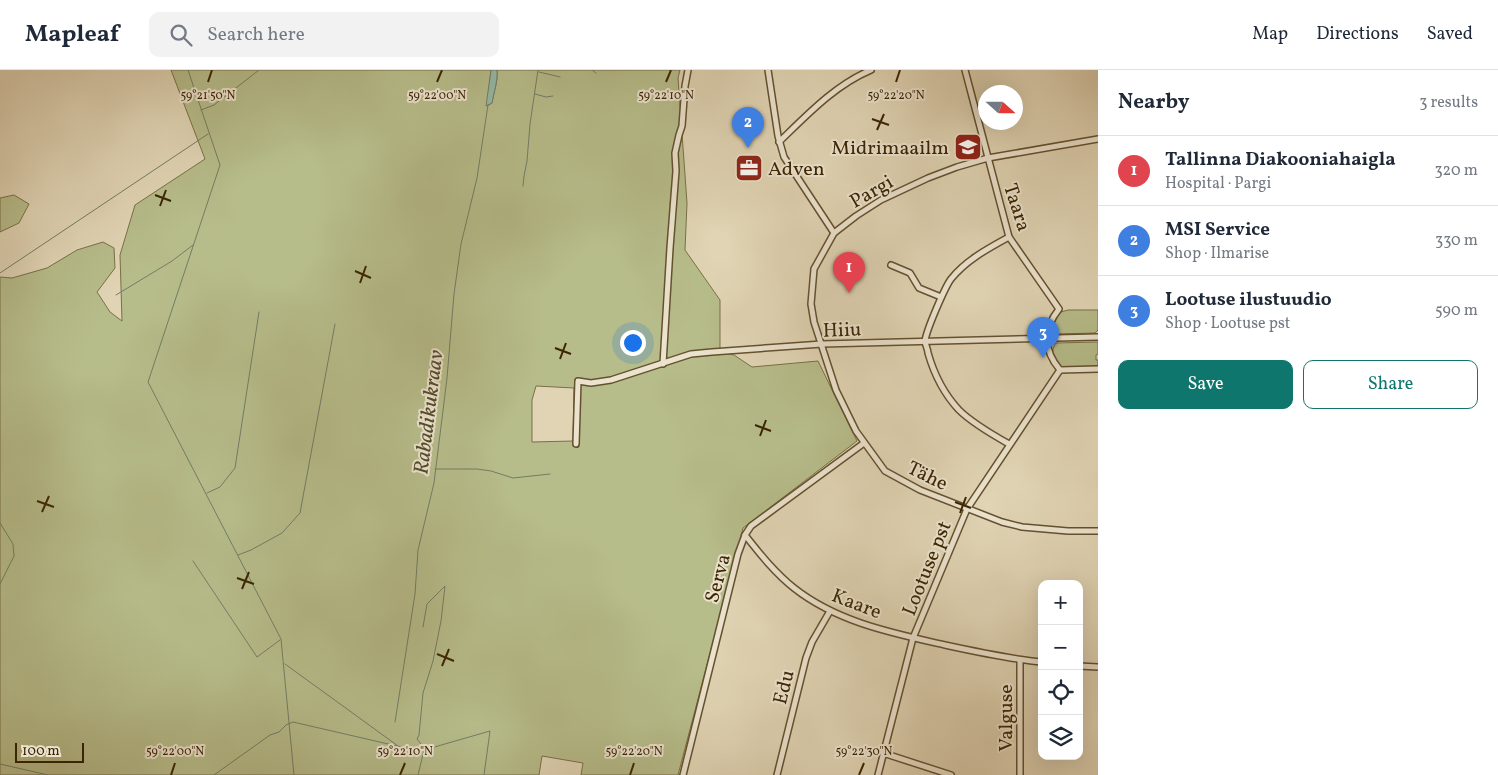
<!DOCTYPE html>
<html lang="en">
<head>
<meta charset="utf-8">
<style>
	:root { --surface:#fff; --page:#f2f2f3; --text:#1f2937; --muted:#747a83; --line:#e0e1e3; --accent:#0f766e }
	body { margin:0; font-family:Vollkorn,serif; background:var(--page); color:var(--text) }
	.controls { position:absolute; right:15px; bottom:15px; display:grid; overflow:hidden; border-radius:10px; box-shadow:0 5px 20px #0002 }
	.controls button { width:45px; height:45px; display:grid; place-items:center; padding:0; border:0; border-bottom:1px solid var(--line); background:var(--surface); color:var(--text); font:25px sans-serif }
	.compass { position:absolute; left:978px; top:15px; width:45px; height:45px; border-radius:50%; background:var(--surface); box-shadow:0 5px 20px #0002; rotate:111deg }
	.scale { position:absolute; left:15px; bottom:12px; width:69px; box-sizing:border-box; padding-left:5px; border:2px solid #3c2503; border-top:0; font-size:14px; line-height:18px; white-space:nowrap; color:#3c2503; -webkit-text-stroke:4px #ebe3ce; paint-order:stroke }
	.you { position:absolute; left:632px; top:272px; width:18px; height:18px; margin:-12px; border:4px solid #fff; border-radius:50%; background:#1a73e8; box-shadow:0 0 0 8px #1a73e833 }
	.badge { display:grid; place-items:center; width:32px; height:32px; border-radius:50%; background:var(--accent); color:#fff; font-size:16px; font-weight:700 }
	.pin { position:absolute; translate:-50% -41px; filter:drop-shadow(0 1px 2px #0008) }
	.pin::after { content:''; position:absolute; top:26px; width:18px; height:15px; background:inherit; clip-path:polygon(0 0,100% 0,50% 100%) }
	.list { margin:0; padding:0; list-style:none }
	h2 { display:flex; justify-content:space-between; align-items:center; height:65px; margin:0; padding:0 20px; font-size:21px }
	h2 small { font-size:16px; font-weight:400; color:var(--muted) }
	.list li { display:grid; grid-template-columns:32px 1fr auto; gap:15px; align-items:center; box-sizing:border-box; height:70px; padding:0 20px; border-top:1px solid var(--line) }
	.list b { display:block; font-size:19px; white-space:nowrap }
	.list p { margin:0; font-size:16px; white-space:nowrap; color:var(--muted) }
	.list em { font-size:16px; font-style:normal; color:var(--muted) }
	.actions { display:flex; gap:10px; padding:15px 20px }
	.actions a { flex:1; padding:11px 0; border:1px solid var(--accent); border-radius:10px; text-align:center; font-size:18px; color:var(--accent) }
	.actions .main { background:var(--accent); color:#fff }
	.icon { flex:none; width:28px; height:28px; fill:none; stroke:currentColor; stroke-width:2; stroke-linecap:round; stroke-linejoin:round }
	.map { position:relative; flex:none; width:1098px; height:705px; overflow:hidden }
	header { display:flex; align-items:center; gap:30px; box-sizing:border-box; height:70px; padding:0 25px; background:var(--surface); border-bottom:1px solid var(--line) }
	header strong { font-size:24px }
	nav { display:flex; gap:28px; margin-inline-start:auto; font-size:18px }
	.search { width:350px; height:45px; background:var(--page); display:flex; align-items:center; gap:12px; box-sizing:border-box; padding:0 18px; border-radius:10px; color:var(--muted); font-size:19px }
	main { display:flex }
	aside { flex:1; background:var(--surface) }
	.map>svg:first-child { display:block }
</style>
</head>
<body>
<header>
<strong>Mapleaf</strong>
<div class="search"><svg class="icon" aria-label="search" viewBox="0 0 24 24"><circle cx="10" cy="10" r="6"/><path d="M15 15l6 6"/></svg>Search here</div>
<nav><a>Map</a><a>Directions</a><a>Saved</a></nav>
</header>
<main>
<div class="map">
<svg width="1098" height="705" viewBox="0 0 1098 705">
	<rect width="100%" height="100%" fill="#e0d4b4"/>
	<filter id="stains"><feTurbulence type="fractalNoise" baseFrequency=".004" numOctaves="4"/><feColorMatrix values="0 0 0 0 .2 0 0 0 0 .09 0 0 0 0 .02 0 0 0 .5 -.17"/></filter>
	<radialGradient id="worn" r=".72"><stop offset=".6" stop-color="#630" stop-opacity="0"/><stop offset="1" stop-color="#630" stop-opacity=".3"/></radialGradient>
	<!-- green -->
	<g fill="#b6bc8a" stroke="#797046" fill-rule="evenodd">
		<path d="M171,0h320l-4,36 5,-3c2,-12 6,-22 5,-33h183l-2,8 9,125 -2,47 35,50v49l4,4 10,2 18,12 66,-6 39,80 -114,87 -65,247h-97l2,-12 -41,-7 -3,19h-539v-498l12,1 35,-10 30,-18 26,-8 11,6 1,20 -18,24 13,20 12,9 -2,-66 15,-50 70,-46zM536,316l38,2 -1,53 -41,1v-42z"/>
		<path d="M14,125l15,9 -10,19 -19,9v-34z"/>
		<path d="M1068,240h30v20l-3,3 -42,1c-2,-7 3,-17 8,-22z"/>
		<path d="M1098,272v12l-2,1v5h2v6l-37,1c-6,-7 -12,-15 -5,-24z"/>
	</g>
	<!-- water -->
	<path fill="#95b9a7" stroke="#717e65" d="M491,0h6c1,11 -3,21 -5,33l-6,3z"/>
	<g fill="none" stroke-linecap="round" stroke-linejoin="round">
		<!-- stream -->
		<g stroke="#717e65" stroke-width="1">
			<path d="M188,0l32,95 -72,217 133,257 13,136"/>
			<path d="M592,0l4,3"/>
			<path d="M539,2l21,5"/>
			<path d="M535,24l11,3 7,-1"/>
			<path d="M201,40l13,-5 45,-35"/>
			<path d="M523,116l1,-10 3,-15 3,-37 8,-54"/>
			<path d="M0,203l208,-139"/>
			<path d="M116,225l56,-34 21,-16"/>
			<path d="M435,399h42l14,2 22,7 37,-4"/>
			<path d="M207,423l13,-6 15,-19 24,-156"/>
			<path d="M0,453l13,21 1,12 -14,28"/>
			<path d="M238,485l13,-5 31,-17 18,-20 35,-189"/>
			<path d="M193,491l64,96 23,-17"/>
			<path d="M285,594l113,82"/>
			<path d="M395,652l20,-128 3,-44 16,-67 13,-105 7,-84 7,-50 16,-66 11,-73"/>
			<path d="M421,674l-4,-5 2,-4 4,-42 10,-32 8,-40 4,-35 -18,18 -4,23"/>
			<path d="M0,694l48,11"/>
			<path d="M214,705l56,-40 9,-3 7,-7 7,-3 117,27v4l5,2"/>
			<path d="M418,705l6,-25 66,-19 -6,44"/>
		</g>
		<!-- minor casing -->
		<g stroke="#65512f" stroke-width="8">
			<g id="minor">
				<path d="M768,0l10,66 6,21 50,76"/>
				<path d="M965,0l44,167 50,72c-16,20 -16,41 1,61"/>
				<path d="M1098,69l-110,19 -31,9 -29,11 -47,22 -25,16 -22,17 -20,36 -3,35 3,18 22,68 20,41 29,40 35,19 82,32 20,5 46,4h30"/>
				<path d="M779,72c28,-27 56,-57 92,-72"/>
				<path d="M1009,167c-20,11 -43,23 -58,42 -6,8 -26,54 -26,63 1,4 3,8 3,11 6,21 16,41 31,57 12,12 34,25 50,34"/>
				<path d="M891,195l19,8 9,15 22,9"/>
				<path d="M663,294l7,-116 6,-77 -1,-18 4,-18 3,-9 3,-40 3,-16"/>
				<path d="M1060,300l38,-1"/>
				<path d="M576,374l2,-63 13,2 20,-3 80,-26 21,-2 110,-8 276,-7"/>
				<path d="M745,465c15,19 30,38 49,53 43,34 98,45 151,57 32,7 64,14 97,17"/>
				<path d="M1020,590v115"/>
				<path d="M1079,596l19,1"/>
				<path d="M883,683l68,22"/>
				<path d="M683,705l55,-221 7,-19 6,-9 113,-83"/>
				<path d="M777,705l29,-117 6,-16 18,-31"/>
				<path d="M878,705l35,-137 54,-129 93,-139"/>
			</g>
		</g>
		<!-- minor -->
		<use href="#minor" stroke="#ebe3ce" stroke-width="5"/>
	</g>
	<!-- ticks -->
	<path fill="none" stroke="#3c2503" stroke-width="2" d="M208,12l4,-12M437,12l5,-12M666,12l5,-12M896,12l4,-12M872,49l17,6M877,60l7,-16M155,125l16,6M160,136l6,-16M355,201l16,7M360,213l6,-17M555,278l16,6M560,289l6,-16M755,355l16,6M760,366l6,-16M37,431l17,6M955,432l16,6M42,442l7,-16M960,443l6,-16M237,508l17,6M242,519l7,-17M437,584l17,7M442,596l7,-17M171,705l4,-12M400,705l5,-12M630,705l4,-12M859,705l5,-12"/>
	<!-- icons -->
	<defs>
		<g id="school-square" transform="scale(1.4375)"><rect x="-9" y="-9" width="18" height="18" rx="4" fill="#8f2418" stroke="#ebe3ce"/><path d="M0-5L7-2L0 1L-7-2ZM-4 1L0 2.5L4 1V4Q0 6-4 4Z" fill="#fff"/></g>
		<g id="office-square" transform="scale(1.4375)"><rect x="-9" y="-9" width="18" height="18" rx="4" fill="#8f2418" stroke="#ebe3ce"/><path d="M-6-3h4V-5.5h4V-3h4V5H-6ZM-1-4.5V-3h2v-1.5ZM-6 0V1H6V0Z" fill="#fff"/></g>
	</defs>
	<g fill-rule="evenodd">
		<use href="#school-square" x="968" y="77"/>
		<use href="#office-square" x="749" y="98"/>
	</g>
	<g text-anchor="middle" stroke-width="4" stroke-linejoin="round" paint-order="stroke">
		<!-- poi labels -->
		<g font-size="20" fill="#3c2503" stroke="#ebe3ce" text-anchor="end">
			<text x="949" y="84">Midrimaailm</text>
			<text x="768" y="105" text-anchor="start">Adven</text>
		</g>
		<!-- street labels -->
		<g font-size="20" fill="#3c2503" stroke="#ebe3ce">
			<text transform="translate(871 121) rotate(-30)" y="7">Pargi</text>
			<text transform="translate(1018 137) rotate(72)" y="7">Taara</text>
			<text transform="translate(842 259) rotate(-2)" y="7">Hiiu</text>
			<text transform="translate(928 405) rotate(26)" y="7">Tähe</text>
			<text transform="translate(926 498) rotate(-68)" y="7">Lootuse pst</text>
			<text transform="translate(717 508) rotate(-75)" y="7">Serva</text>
			<text transform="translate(857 533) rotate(21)" y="7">Kaare</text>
			<text transform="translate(783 617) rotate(-76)" y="7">Edu</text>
			<text transform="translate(1005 648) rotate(-90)" y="7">Valguse</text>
		</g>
		<!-- water labels -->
		<g font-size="21" font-style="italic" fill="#524a2c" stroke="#ebe3ce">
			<text transform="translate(428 342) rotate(-83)" y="7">Rabadikukraav</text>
		</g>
	</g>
	<g font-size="12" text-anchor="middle" fill="#3c2503" stroke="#ebe3ce" stroke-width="4" stroke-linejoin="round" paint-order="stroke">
		<text x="208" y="29">59°21'50"N</text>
		<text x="437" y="29">59°22'00"N</text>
		<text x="666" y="29">59°22'10"N</text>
		<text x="896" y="29">59°22'20"N</text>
		<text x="175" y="685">59°22'00"N</text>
		<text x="405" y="685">59°22'10"N</text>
		<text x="634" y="685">59°22'20"N</text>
		<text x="864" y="685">59°22'30"N</text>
	</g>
	<rect width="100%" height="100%" filter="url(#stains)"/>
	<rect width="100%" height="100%" fill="url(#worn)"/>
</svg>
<div class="controls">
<button>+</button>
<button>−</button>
<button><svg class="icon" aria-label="locate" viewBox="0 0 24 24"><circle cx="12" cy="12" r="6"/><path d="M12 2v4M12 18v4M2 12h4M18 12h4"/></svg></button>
<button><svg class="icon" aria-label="layers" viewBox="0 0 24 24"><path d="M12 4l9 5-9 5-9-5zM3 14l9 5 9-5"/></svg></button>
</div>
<svg class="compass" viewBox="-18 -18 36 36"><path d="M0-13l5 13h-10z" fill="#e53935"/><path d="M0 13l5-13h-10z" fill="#747a83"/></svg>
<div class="scale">100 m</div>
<div class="you"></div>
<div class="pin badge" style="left:849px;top:223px;background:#e0444e">1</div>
<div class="pin badge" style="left:748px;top:78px;background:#3f7fe0">2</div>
<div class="pin badge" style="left:1043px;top:288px;background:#3f7fe0">3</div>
</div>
<aside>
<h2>Nearby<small>3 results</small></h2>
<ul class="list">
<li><span class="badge" style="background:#e0444e">1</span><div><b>Tallinna Diakooniahaigla</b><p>Hospital · Pargi</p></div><em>320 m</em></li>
<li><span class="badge" style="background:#3f7fe0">2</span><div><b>MSI Service</b><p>Shop · Ilmarise</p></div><em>330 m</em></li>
<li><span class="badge" style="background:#3f7fe0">3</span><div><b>Lootuse ilustuudio</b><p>Shop · Lootuse pst</p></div><em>590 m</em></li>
</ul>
<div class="actions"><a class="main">Save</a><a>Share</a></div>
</aside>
</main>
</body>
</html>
